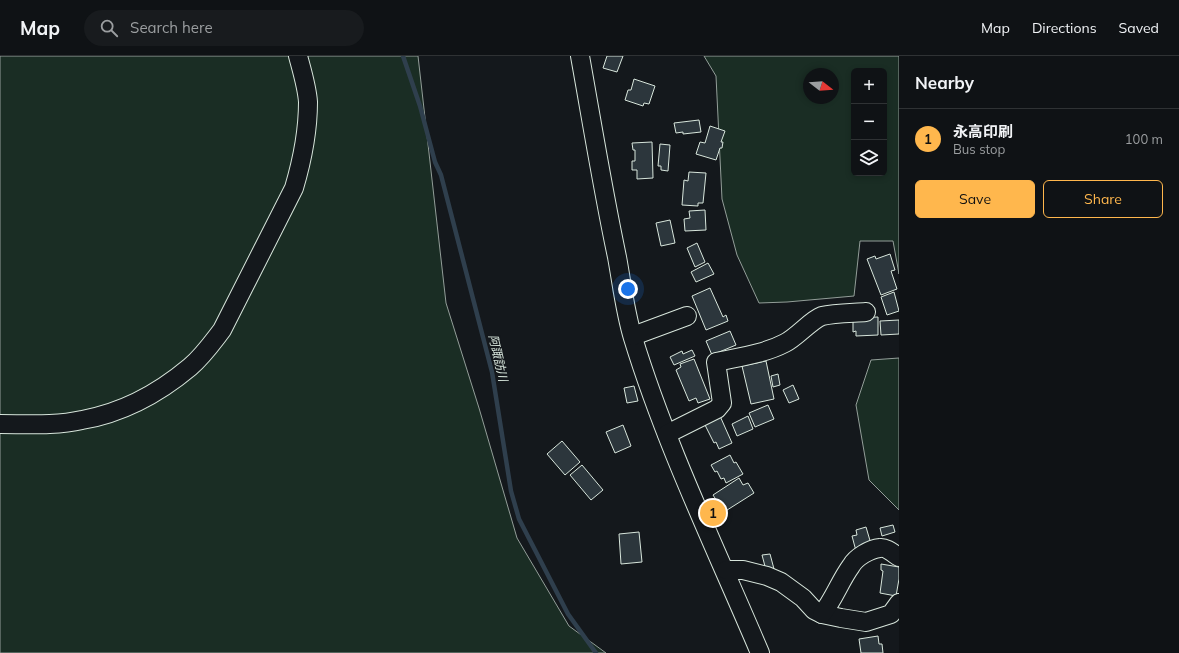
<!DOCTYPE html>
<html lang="en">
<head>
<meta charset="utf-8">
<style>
	:root { --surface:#0f1215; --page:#181b1e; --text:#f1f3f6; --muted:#9b9ea0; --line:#2f3234; --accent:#ffb74d }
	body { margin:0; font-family:Mulish,"Noto Sans JP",sans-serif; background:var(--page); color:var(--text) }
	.controls { position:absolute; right:12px; top:12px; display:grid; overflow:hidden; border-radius:6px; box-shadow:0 2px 6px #0003 }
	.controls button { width:36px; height:36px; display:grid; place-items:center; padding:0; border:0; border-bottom:1px solid var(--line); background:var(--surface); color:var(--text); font:20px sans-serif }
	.compass { position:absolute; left:803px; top:12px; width:36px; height:36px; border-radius:50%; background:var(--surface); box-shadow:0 2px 6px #0003; rotate:107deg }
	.you { position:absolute; left:628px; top:233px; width:14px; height:14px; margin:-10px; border:3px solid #fff; border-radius:50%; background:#1a73e8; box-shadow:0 0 0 6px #1a73e833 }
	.badge { display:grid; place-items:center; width:26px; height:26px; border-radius:50%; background:var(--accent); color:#111; font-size:13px; font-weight:700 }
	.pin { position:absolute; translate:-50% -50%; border:2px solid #fff; box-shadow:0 1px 4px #0006 }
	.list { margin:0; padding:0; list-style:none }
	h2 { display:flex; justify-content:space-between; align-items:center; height:52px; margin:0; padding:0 16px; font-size:17px }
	h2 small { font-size:13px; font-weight:400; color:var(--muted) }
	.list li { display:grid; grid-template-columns:26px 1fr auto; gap:12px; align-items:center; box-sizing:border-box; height:60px; padding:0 16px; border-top:1px solid var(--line) }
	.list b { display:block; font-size:15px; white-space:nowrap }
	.list p { margin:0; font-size:13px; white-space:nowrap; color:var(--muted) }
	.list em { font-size:13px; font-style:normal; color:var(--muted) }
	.actions { display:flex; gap:8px; padding:12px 16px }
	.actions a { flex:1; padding:9px 0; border:1px solid var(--accent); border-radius:6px; text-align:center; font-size:14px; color:var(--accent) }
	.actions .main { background:var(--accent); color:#111 }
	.icon { flex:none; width:22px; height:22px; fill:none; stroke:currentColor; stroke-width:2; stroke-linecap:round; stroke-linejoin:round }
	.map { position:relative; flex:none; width:899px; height:597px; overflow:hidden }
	header { display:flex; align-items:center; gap:24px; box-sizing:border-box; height:56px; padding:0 20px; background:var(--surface); border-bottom:1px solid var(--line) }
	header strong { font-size:19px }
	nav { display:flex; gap:22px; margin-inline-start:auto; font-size:14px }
	.search { width:280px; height:36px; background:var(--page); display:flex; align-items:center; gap:10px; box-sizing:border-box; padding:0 14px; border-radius:22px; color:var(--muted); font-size:15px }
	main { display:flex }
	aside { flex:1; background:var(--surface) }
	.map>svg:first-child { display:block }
</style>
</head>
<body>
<header>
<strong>Map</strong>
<div class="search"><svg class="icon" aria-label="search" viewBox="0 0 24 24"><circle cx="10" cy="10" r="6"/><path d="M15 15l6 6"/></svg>Search here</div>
<nav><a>Map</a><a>Directions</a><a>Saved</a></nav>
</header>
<main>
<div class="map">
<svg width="899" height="597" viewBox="0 0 899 597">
	<rect width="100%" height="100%" fill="#14181c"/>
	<!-- green -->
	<g fill="#1a2d24" stroke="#939e99" fill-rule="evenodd">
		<path d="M0,0h418l28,247 33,105 38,130 52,88 37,27h-606z"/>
		<path d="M704,0h195v218l-6,-33h-33l-6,55 -67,6 -28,1 -22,-48 -15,-56 -6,-123zM854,15h30v102h-30zM809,18h24v24h-24z"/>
		<path d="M899,302v152l-30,-30 -13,-75 15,-45z"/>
	</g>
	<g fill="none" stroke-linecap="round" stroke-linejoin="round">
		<!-- stream -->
		<path stroke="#2f3f4d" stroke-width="4.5" d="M403,0l17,50 15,56 6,13 51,197 19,119 8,28 49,95 28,39"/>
	</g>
	<!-- building -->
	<g fill="#2c363c" stroke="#d8e6dc">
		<path d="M607,0h16l-6,16 -14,-4z"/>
		<path d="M634,23l21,7 -6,18 -5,-1 -1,3 -18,-6 3,-10h3z"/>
		<path d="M699,64l2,12 -18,2v-2l-7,1 -2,-10z"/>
		<path d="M710,70l15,5 -4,11h2l-1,6h-2l-4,12 -20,-6 4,-12 5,1z"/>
		<path d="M652,86l1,36 -16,1v-9h-5v-9h3v-11h-2l-1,-7z"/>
		<path d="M660,88l10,1 -2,26 -7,-1v-4h-3z"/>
		<path d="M689,116l17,1 -3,30h-5v3l-16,-1 2,-25 4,1z"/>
		<path d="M705,154l1,20 -21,1 -1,-12 6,-1 -1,-7z"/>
		<path d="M670,164l5,23 -14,3 -5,-23z"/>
		<path d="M697,187l8,19 -10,5 -8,-19z"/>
		<path d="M890,198l5,16 -4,1 6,18 -16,6 -14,-36 8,-3 1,3z"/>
		<path d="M708,207l6,11 -18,8 -5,-10z"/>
		<path d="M710,232l13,29 3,-2 2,6 -22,9 -14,-34z"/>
		<path d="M894,236l5,19 -12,4 -6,-18z"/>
		<path d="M878,261v18l-22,1v-5l-3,1v-14z"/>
		<path d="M899,264v14l-18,1 -1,-14z"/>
		<path d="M730,275l6,14 -24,10 -6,-14z"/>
		<path d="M692,294l3,6 -21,9 -4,-8 12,-6 1,3z"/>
		<path d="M694,303l16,40 -12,4 -2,-5 -7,3 -13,-31 5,-3 -1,-3z"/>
		<path d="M766,305l8,38 -23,5 -9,-38z"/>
		<path d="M778,318l2,11 -7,2 -2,-11z"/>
		<path d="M793,329l6,14 -10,4 -6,-13z"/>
		<path d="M634,330l4,15 -11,2 -3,-15z"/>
		<path d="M768,349l6,14 -19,8 -6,-14z"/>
		<path d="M720,360l12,27 -13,6 -3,-7 -2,1 -10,-20z"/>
		<path d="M748,360l5,13 -16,7 -5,-12z"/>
		<path d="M623,369l8,21 -16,7 -9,-21z"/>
		<path d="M562,385l18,21 -15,13 -18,-21z"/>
		<path d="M730,399l4,8 2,-1 7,12 -17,9 -2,-5 -3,1 -4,-8 -2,1 -4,-7z"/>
		<path d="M582,409l21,25 -12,10 -21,-25z"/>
		<path d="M739,422l4,7 5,-2 6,10 -30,19 -11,-17z"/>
		<path d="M893,469l2,7 -13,4 -2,-8z"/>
		<path d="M866,471l5,17 -15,7 -4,-15 5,-1 -1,-5z"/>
		<path d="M639,476l3,30 -21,2 -2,-30z"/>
		<path d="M770,498l4,15 -8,1 -4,-15z"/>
		<path d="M881,508l18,3v12l-3,17 -16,-3 3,-22 -2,-1z"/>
		<path d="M878,580l1,8h3l1,9h-22l-2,-14z"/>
	</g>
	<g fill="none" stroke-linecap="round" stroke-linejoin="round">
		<!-- minor casing -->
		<g stroke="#d8e6dc" stroke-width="20">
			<g id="minor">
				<path d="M580,0c12,67 23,135 37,201 5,27 8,55 16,81 33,108 83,211 127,315"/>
				<path d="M633,280l54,-20"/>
				<path d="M0,368c27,0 56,2 82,-4 40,-7 77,-27 108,-53 13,-11 22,-24 32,-37l72,-142c8,-27 14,-57 14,-86 -1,-15 -6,-31 -10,-46"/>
				<path d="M667,378l50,-25 5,-6 -6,-41c23,-5 48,-8 69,-19 12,-6 26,-23 37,-27 12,-3 31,-3 44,-4"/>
				<path d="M726,514h17l24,6 14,6 22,16 11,12 8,4 19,4 25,4 25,-8 8,-11"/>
				<path d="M822,558c12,-15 18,-33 29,-48 5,-9 19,-17 29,-18 6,-1 14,6 19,9"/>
			</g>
		</g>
		<!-- minor -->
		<use href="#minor" stroke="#14181c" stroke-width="18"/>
	</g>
	<g text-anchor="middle" stroke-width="3" stroke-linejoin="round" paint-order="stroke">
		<!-- water labels -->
		<g font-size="12" font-style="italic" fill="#d8e6dc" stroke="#14181c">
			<text transform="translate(498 302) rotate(77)" y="4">阿諏訪川</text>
		</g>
	</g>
</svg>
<div class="controls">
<button>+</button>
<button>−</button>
<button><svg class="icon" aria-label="layers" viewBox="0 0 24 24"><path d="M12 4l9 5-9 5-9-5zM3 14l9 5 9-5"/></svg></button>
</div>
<svg class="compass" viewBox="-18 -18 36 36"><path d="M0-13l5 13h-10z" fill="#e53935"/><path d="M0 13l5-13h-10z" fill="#9b9ea0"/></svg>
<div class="you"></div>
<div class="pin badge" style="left:713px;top:457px">1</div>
</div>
<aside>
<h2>Nearby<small></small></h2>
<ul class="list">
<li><span class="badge">1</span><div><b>永高印刷</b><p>Bus stop</p></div><em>100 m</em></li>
</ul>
<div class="actions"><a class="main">Save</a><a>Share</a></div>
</aside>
</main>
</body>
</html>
